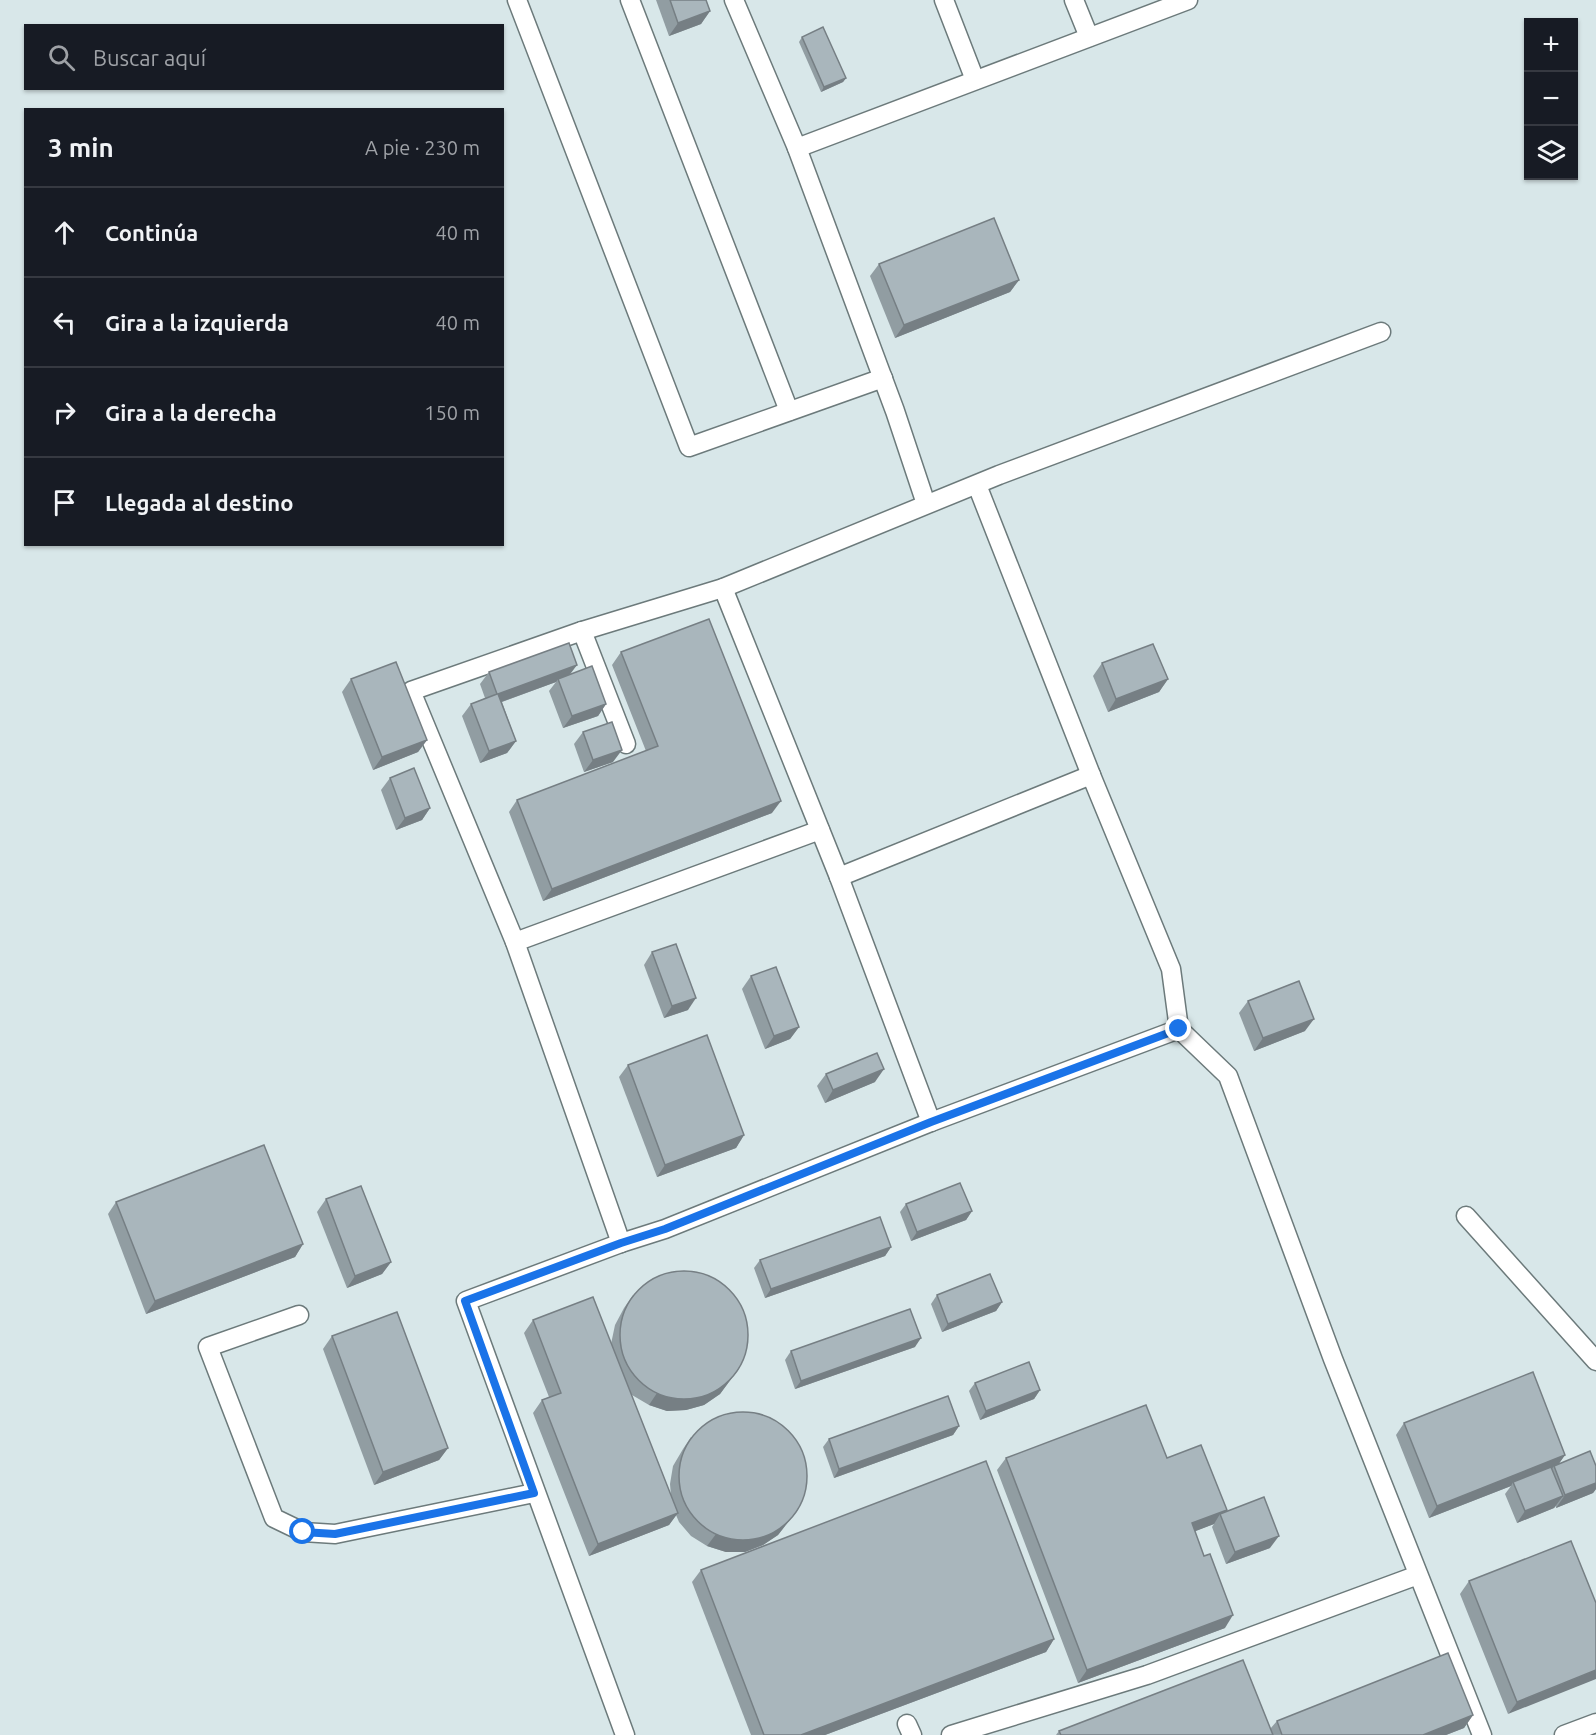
<!DOCTYPE html>
<html lang="es">
<head>
<meta charset="utf-8">
<style>
	:root { --surface:#171b24; --page:#20242c; --text:#f1f3f6; --muted:#9ea1a6; --line:#363941 }
	body { margin:0; font-family:Ubuntu,sans-serif; background:var(--page); color:var(--text) }
	.controls { position:absolute; right:18px; top:18px; display:grid; overflow:hidden; border-radius:0px; box-shadow:0 2px 4px #0004 }
	.controls button { width:54px; height:54px; display:grid; place-items:center; padding:0; border:0; border-bottom:2px solid var(--line); background:var(--surface); color:var(--text); font:30px sans-serif }
	.stop { position:absolute; width:18px; height:18px; margin:-14px; border:4px solid #1a73e8; border-radius:50%; background:#fff }
	.stop.end { background:#1a73e8; border-color:#fff; box-shadow:0 2px 6px #0008 }
	.list { margin:0; padding:0; list-style:none }
	h2 { display:flex; justify-content:space-between; align-items:center; height:78px; margin:0; padding:0 24px; font-size:26px }
	h2 small { font-size:20px; font-weight:400; color:var(--muted) }
	.list li { display:grid; grid-template-columns:39px 1fr auto; gap:18px; align-items:center; box-sizing:border-box; height:90px; padding:0 24px; border-top:2px solid var(--line) }
	.list b { display:block; font-size:22px; white-space:nowrap }
	.list em { font-size:20px; font-style:normal; color:var(--muted) }
	.icon { flex:none; width:33px; height:33px; fill:none; stroke:currentColor; stroke-width:2; stroke-linecap:round; stroke-linejoin:round }
	.map { position:relative; flex:none; width:1596px; height:1735px; overflow:hidden }
	.search { position:absolute; background:var(--surface); box-shadow:0 2px 4px #0004; left:24px; top:24px; width:480px; height:66px; display:flex; align-items:center; gap:15px; box-sizing:border-box; padding:0 21px; border-radius:0px; color:var(--muted); font-size:22px }
	.panel { position:absolute; background:var(--surface); box-shadow:0 2px 4px #0004; left:24px; top:108px; width:480px; height:438px; border-radius:0px }
	.map>svg:first-child { display:block }
</style>
</head>
<body>
<div class="map">
<svg width="1596" height="1735" viewBox="0 0 1596 1735">
	<rect width="100%" height="100%" fill="#d8e7e9"/>
	<g fill="none" stroke-linecap="round" stroke-linejoin="round">
		<!-- lane casing -->
		<g stroke="#6c7a7b" stroke-width="21">
			<g id="lane">
				<path d="M517,0l172,447 194,-69"/>
				<path d="M630,0l159,411"/>
				<path d="M734,0l63,148 98,263 31,93"/>
				<path d="M944,0l31,80"/>
				<path d="M1074,0l15,37"/>
				<path d="M797,148l391,-148"/>
				<path d="M977,485l114,290 80,194 8,60 49,47 105,283 149,376"/>
				<path d="M723,588l116,289 92,245"/>
				<path d="M582,631l44,113"/>
				<path d="M839,877l252,-102"/>
				<path d="M515,942l305,-112"/>
				<path d="M1466,1216l130,145"/>
				<path d="M621,1243l-106,-301 -104,-251 171,-60 141,-43 276,-113 382,-143"/>
				<path d="M299,1315l-91,32 66,171 29,14 32,2 199,-41"/>
				<path d="M907,1724l5,11"/>
				<path d="M625,1735l-159,-434 155,-58 44,-14 266,-107 248,-93"/>
				<path d="M951,1735l196,-60 271,-100"/>
				<path d="M1564,1735l32,-12"/>
			</g>
		</g>
		<!-- lane -->
		<use href="#lane" stroke="#fff" stroke-width="18"/>
	</g>
	<!-- wall -->
	<g fill="#919da2">
		<path d="M656,0h50l4,11 -9,13 -32,12z"/>
		<path d="M802,37l44,41 -3,4 -22,10 -22,-50z"/>
		<path d="M879,264l140,16 -9,12 -115,46 -25,-62z"/>
		<path d="M621,652l151,161 -229,88 -34,-89 8,-12 129,-49 -34,-86z"/>
		<path d="M1102,663l66,16 -9,13 -51,20 -15,-36z"/>
		<path d="M489,672l82,2 35,30 -8,12 -35,12 -14,-37 7,-9 -54,20 14,39 -9,12 -27,10 -18,-47 9,-12 14,-6 -5,-14z"/>
		<path d="M351,679l76,61 -9,12 -45,18 -31,-78z"/>
		<path d="M583,732l30,30 -29,10 -10,-28z"/>
		<path d="M390,778l40,30 -8,12 -26,10 -15,-40z"/>
		<path d="M652,952l36,58 -24,8 -20,-53z"/>
		<path d="M751,976l48,51 -9,12 -25,10 -23,-60z"/>
		<path d="M1248,1001l57,30 -51,20 -15,-38z"/>
		<path d="M628,1065l116,70 -8,13 -79,29 -38,-100z"/>
		<path d="M826,1074l49,8 -50,21 -8,-17z"/>
		<path d="M326,1199l65,63 -9,12 -35,14 -30,-76z"/>
		<path d="M116,1202l187,42 -8,13 -149,57 -38,-100z"/>
		<path d="M906,1204l66,7 -6,9 -55,21 -11,-29z"/>
		<path d="M891,1247l-6,9 -120,42 -11,-30 6,-8z"/>
		<path d="M633,1295l98,84 -11,15 -16,11 -18,5 -19,1 -18,-6 -17,-10 -2,-3 41,103 -1,-11 3,-18 10,-17 8,-12 108,71 -21,27 -15,10 -18,7h-19l-19,-6 -16,-10 -12,-14 -3,-7 -7,10 -80,31 -56,-143 9,-13 7,-3 -25,-64 9,-13 78,24 4,-19 9,-17z"/>
		<path d="M937,1295l65,7 -6,9 -54,21 -11,-28z"/>
		<path d="M332,1336l116,112 -9,12 -65,25 -51,-136z"/>
		<path d="M915,1347l-120,42 -10,-29 6,-9z"/>
		<path d="M975,1383l65,7 -6,9 -54,21 -11,-29z"/>
		<path d="M1404,1423l161,32 -6,8 37,20v6l-3,4 -37,15v-2l-2,2 -37,15 -12,-29 6,-8 -82,32 -33,-83z"/>
		<path d="M959,1426l-6,9 -119,43 -11,-31 6,-8z"/>
		<path d="M1006,1458h161l60,52 -2,3 45,35 -44,16 -14,-37 2,-3 -19,7 30,97 -147,55 -81,-213z"/>
		<path d="M701,1570l353,69 -8,13 -221,83h-74l-59,-153z"/>
		<path d="M1469,1581l127,22 -88,111 -48,-120z"/>
		<path d="M1473,1715l-9,13 -18,7h-390l3,-4 211,-2 7,-8z"/>
	</g>
	<!-- shaded-wall -->
	<g fill="#767f84">
		<path d="M710,11l-9,13 -32,12 9,-13z"/>
		<path d="M846,78l-3,4 -22,10 3,-5z"/>
		<path d="M1019,280l-9,12 -115,46 9,-13z"/>
		<path d="M577,665l-9,12 -10,2 -2,3 -66,24 8,-12z"/>
		<path d="M1168,679l-9,13 -51,20 8,-13z"/>
		<path d="M606,704l-8,12 -35,12 9,-12z"/>
		<path d="M427,740l-9,12 -45,18 9,-13z"/>
		<path d="M516,741l-9,12 -27,10 9,-12z"/>
		<path d="M622,750l-9,12 -29,10 9,-12z"/>
		<path d="M781,801l-9,12 -229,88 9,-12z"/>
		<path d="M430,808l-8,12 -26,10 9,-12z"/>
		<path d="M696,998l-8,12 -24,8 8,-12z"/>
		<path d="M1314,1019l-9,12 -51,20 9,-13z"/>
		<path d="M799,1027l-9,12 -25,10 9,-13z"/>
		<path d="M884,1069l-9,13 -50,21 8,-13z"/>
		<path d="M744,1135l-8,13 -79,29 8,-12z"/>
		<path d="M972,1211l-6,9 -55,21 6,-9z"/>
		<path d="M303,1244l-8,13 -149,57 9,-13z"/>
		<path d="M891,1247l-6,9 -120,42 6,-9z"/>
		<path d="M391,1262l-9,12 -35,14 8,-12z"/>
		<path d="M1002,1302l-6,9 -54,21 6,-8z"/>
		<path d="M921,1338l-6,9 -120,42 6,-8z"/>
		<path d="M740,1367l-20,27 -16,11 -18,5 -19,1 -18,-6 8,-12z"/>
		<path d="M1040,1390l-6,9 -54,21 6,-9z"/>
		<path d="M959,1426l-6,9 -119,43 5,-9z"/>
		<path d="M448,1448l-9,12 -65,25 9,-13z"/>
		<path d="M1565,1455l-9,13 -2,-2 -3,4 -38,12 -2,4 -82,32 8,-12z"/>
		<path d="M1596,1483v6l-3,4 -37,15 9,-13z"/>
		<path d="M1563,1496l-9,12 -37,15 8,-12z"/>
		<path d="M799,1508l-21,27 -15,10 -18,7h-19l-19,-6 9,-12z"/>
		<path d="M1227,1510l-6,7 -1,-3 -6,10 -31,12 9,-13z"/>
		<path d="M678,1513l-9,12 -80,31 9,-12z"/>
		<path d="M1279,1536l-9,12 -44,16 9,-12z"/>
		<path d="M1233,1615l-8,13 -147,55 9,-13z"/>
		<path d="M1054,1639l-8,13 -221,83h-24z"/>
		<path d="M1596,1670v9l-88,35 9,-12z"/>
		<path d="M1473,1715l-9,13 -18,7h-23z"/>
	</g>
	<!-- building -->
	<g fill="#a9b6bc" stroke="#767f84" stroke-width="1.5">
		<path d="M670,0h36l4,11 -32,12z"/>
		<path d="M823,27l23,51 -22,9 -22,-50z"/>
		<path d="M994,218l25,62 -115,45 -25,-61z"/>
		<path d="M709,619l72,182 -229,88 -35,-89 141,-54 -37,-94z"/>
		<path d="M569,643l8,22 -79,29 18,47 -27,10 -18,-47 26,-10 -8,-22z"/>
		<path d="M1153,644l15,35 -52,20 -14,-36z"/>
		<path d="M396,662l31,78 -45,17 -31,-78z"/>
		<path d="M592,666l14,38 -34,12 -14,-37z"/>
		<path d="M612,722l10,28 -29,10 -10,-28z"/>
		<path d="M414,768l16,40 -25,10 -15,-40z"/>
		<path d="M676,944l20,54 -24,8 -20,-54z"/>
		<path d="M776,967l23,60 -25,9 -23,-60z"/>
		<path d="M1299,981l15,38 -51,19 -15,-37z"/>
		<path d="M707,1035l37,100 -79,30 -37,-100z"/>
		<path d="M877,1053l7,16 -51,21 -7,-16z"/>
		<path d="M264,1145l39,99 -148,57 -39,-99z"/>
		<path d="M960,1183l12,28 -55,21 -11,-28z"/>
		<path d="M361,1186l30,76 -36,14 -29,-77z"/>
		<path d="M880,1217l11,30 -120,42 -11,-29z"/>
		<circle cx="684" cy="1335" r="64"/>
		<path d="M990,1274l12,28 -54,22 -11,-29z"/>
		<path d="M593,1297l85,216 -80,31 -56,-144 19,-7 -28,-73z"/>
		<path d="M910,1309l11,29 -120,43 -10,-30z"/>
		<path d="M397,1312l51,136 -65,24 -51,-136z"/>
		<path d="M1029,1362l11,28 -54,21 -11,-28z"/>
		<path d="M1533,1372l32,83 -128,51 -33,-83z"/>
		<path d="M948,1396l11,30 -120,43 -10,-30z"/>
		<path d="M1146,1405l21,53 34,-13 26,65 -35,13 12,33 6,-2 23,61 -146,55 -81,-212z"/>
		<circle cx="743" cy="1476" r="64"/>
		<path d="M1590,1451l6,15v17l-31,12 -11,-29z"/>
		<path d="M986,1461l68,178 -253,96h-37l-63,-165z"/>
		<path d="M1551,1467l12,29 -38,15 -12,-29z"/>
		<path d="M1264,1497l15,39 -44,16 -15,-38z"/>
		<path d="M1571,1541l25,62v67l-79,32 -48,-121z"/>
		<path d="M1448,1653l25,62 -50,20h-141l-5,-14z"/>
		<path d="M1243,1660l30,75h-212l-2,-4z"/>
	</g>
	<g fill="none" stroke-linecap="round" stroke-linejoin="round">
		<!-- route -->
		<path stroke="#1a73e8" stroke-width="8" d="M303,1532l32,2 199,-41 -69,-192 156,-58 44,-14 266,-107 248,-93"/>
	</g>
</svg>
<div class="controls">
<button>+</button>
<button>−</button>
<button><svg class="icon" aria-label="layers" viewBox="0 0 24 24"><path d="M12 4l9 5-9 5-9-5zM3 14l9 5 9-5"/></svg></button>
</div>
<div class="stop" style="left:303px;top:1532px"></div>
<div class="stop end" style="left:1179px;top:1029px"></div>
<div class="search"><svg class="icon" aria-label="search" viewBox="0 0 24 24"><circle cx="10" cy="10" r="6"/><path d="M15 15l6 6"/></svg>Buscar aquí</div>
<section class="panel">
<h2>3 min<small>A pie · 230 m</small></h2>
<ul class="list">
<li><svg class="icon" aria-label="ahead" viewBox="0 0 24 24"><path d="M12 20V5M6 11l6-6 6 6"/></svg><div><b>Continúa</b></div><em>40 m</em></li>
<li><svg class="icon" aria-label="left" viewBox="0 0 24 24"><path d="M17 20v-9H6M10 6l-5 5 5 5"/></svg><div><b>Gira a la izquierda</b></div><em>40 m</em></li>
<li><svg class="icon" aria-label="right" viewBox="0 0 24 24"><path d="M7 20v-9h11M14 6l5 5-5 5"/></svg><div><b>Gira a la derecha</b></div><em>150 m</em></li>
<li><svg class="icon" aria-label="arrive" viewBox="0 0 24 24"><path d="M6 21V4h12l-3 4 3 4H6"/></svg><div><b>Llegada al destino</b></div></li>
</ul>
</section>
</div>
</body>
</html>
